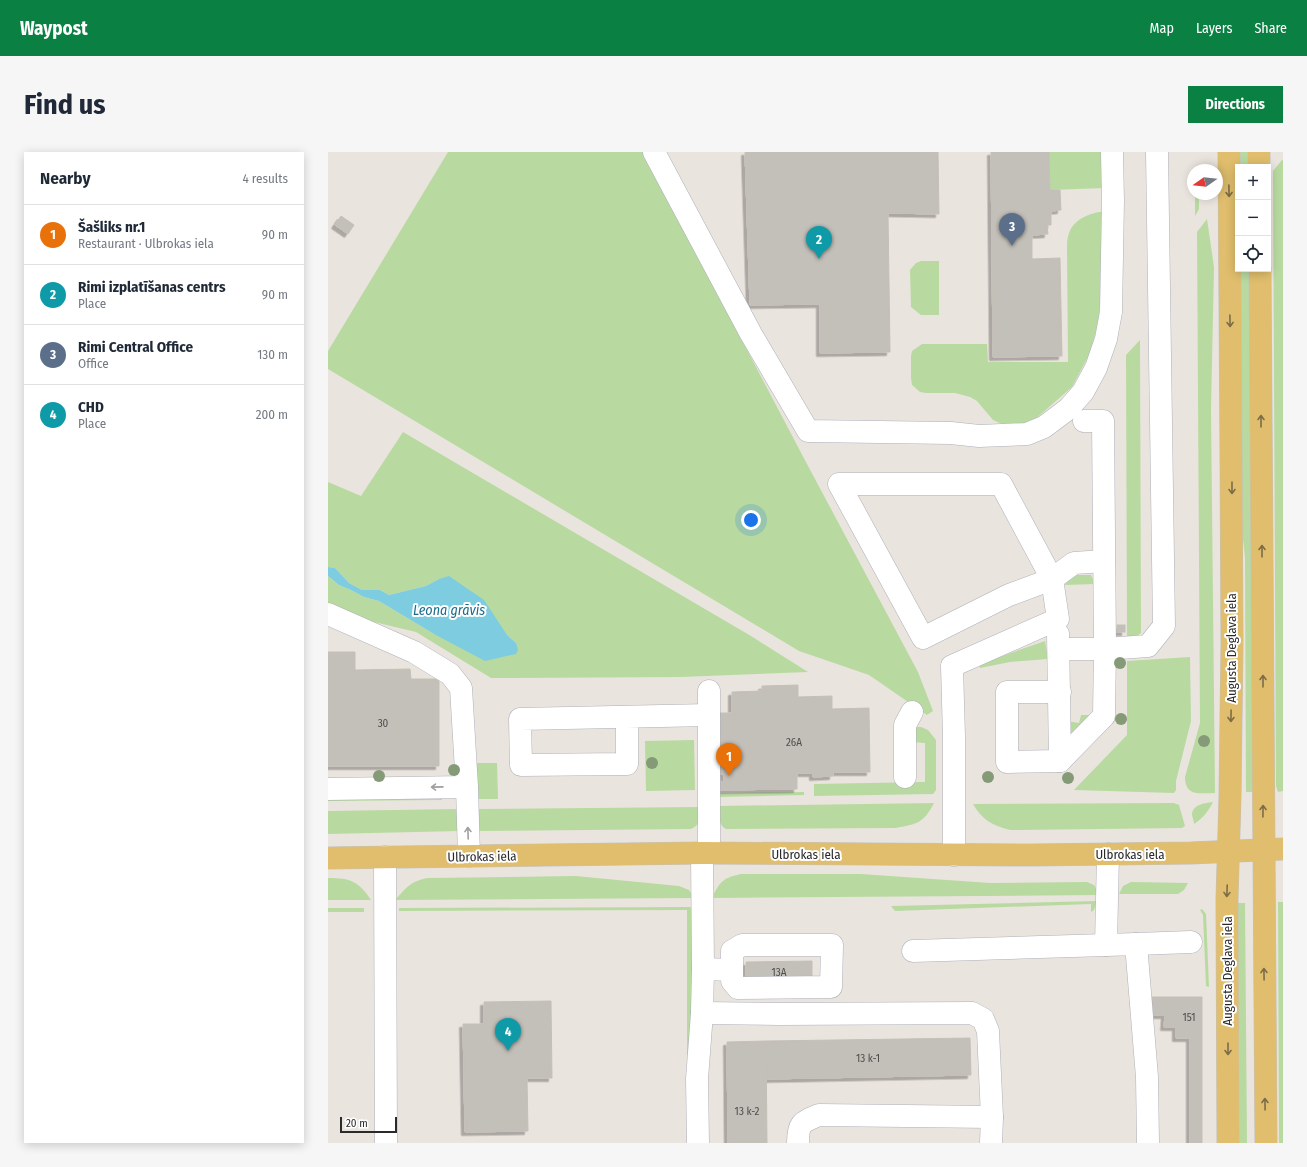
<!DOCTYPE html>
<html lang="en">
<head>
<meta charset="utf-8">
<style>
	:root { --surface:#fff; --page:#f6f6f7; --text:#1f2937; --muted:#747a83; --line:#e0e1e3; --accent:#0b8043 }
	body { margin:0; font-family:"Fira Sans Condensed",sans-serif; background:var(--page); color:var(--text) }
	.controls { position:absolute; right:12px; top:12px; display:grid; overflow:hidden; border-radius:0px; box-shadow:0 2px 10px #0003 }
	.controls button { width:36px; height:36px; display:grid; place-items:center; padding:0; border:0; border-bottom:1px solid var(--line); background:var(--surface); color:var(--text); font:20px sans-serif }
	.compass { position:absolute; left:859px; top:12px; width:36px; height:36px; border-radius:50%; background:var(--surface); box-shadow:0 2px 10px #0003; rotate:256deg }
	.scale { position:absolute; left:12px; bottom:10px; width:57px; box-sizing:border-box; padding-left:4px; border:2px solid #2a2a2a; border-top:0; font-size:11px; line-height:14px; white-space:nowrap; color:#2a2a2a; -webkit-text-stroke:3px #fff; paint-order:stroke }
	.you { position:absolute; left:423px; top:368px; width:14px; height:14px; margin:-10px; border:3px solid #fff; border-radius:50%; background:#1a73e8; box-shadow:0 0 0 6px #1a73e833 }
	.badge { display:grid; place-items:center; width:26px; height:26px; border-radius:50%; background:var(--accent); color:#fff; font-size:13px; font-weight:700 }
	.pin { position:absolute; translate:-50% -33px; filter:drop-shadow(0 1px 2px #0008) }
	.pin::after { content:''; position:absolute; top:21px; width:14px; height:12px; background:inherit; clip-path:polygon(0 0,100% 0,50% 100%) }
	.list { margin:0; padding:0; list-style:none }
	h2 { display:flex; justify-content:space-between; align-items:center; height:52px; margin:0; padding:0 16px; font-size:17px }
	h2 small { font-size:13px; font-weight:400; color:var(--muted) }
	.list li { display:grid; grid-template-columns:26px 1fr auto; gap:12px; align-items:center; box-sizing:border-box; height:60px; padding:0 16px; border-top:1px solid var(--line) }
	.list b { display:block; font-size:15px; white-space:nowrap }
	.list p { margin:0; font-size:13px; white-space:nowrap; color:var(--muted) }
	.list em { font-size:13px; font-style:normal; color:var(--muted) }
	.icon { flex:none; width:22px; height:22px; fill:none; stroke:currentColor; stroke-width:2; stroke-linecap:round; stroke-linejoin:round }
	.map { position:relative; flex:none; width:955px; height:991px; overflow:hidden; border-radius:0px }
	header { display:flex; align-items:center; gap:24px; box-sizing:border-box; height:56px; padding:0 20px; background:var(--accent); color:#fff }
	header strong { font-size:19px }
	nav { display:flex; gap:22px; margin-inline-start:auto; font-size:14px }
	.intro { display:flex; align-items:center; justify-content:space-between; box-sizing:border-box; height:96px; padding:0 24px }
	h1 { margin:0; font-size:28px }
	.button { padding:10px 18px; border-radius:0px; background:var(--accent); color:#fff; font-size:14px; font-weight:700 }
	main { display:flex; gap:24px; padding:0 24px }
	aside { flex:1; background:var(--surface); border-radius:0px; box-shadow:0 2px 10px #0003 }
	.map>svg:first-child { display:block }
</style>
</head>
<body>
<header>
<strong>Waypost</strong>
<nav><a>Map</a><a>Layers</a><a>Share</a></nav>
</header>
<div class="intro"><h1>Find us</h1><a class="button">Directions</a></div>
<main>
<aside>
<h2>Nearby<small>4 results</small></h2>
<ul class="list">
<li><span class="badge" style="background:#e8710a">1</span><div><b>Šašliks nr.1</b><p>Restaurant · Ulbrokas iela</p></div><em>90 m</em></li>
<li><span class="badge" style="background:#0f9aa8">2</span><div><b>Rimi izplatīšanas centrs</b><p>Place</p></div><em>90 m</em></li>
<li><span class="badge" style="background:#5c6f8a">3</span><div><b>Rimi Central Office</b><p>Office</p></div><em>130 m</em></li>
<li><span class="badge" style="background:#0f9aa8">4</span><div><b>CHD</b><p>Place</p></div><em>200 m</em></li>
</ul>
</aside>
<div class="map">
<svg width="955" height="991" viewBox="0 0 955 991">
	<defs>
		<filter id="shadow"><feDropShadow dx="-3.5" dy="3.5" stdDeviation="0" flood-color="#0004"/></filter>
	</defs>
	<rect width="100%" height="100%" fill="#eae4de"/>
	<!-- green -->
	<g fill="#b8daa0">
		<path d="M120,0h195l164,312 111,208 15,39 -6,4 -58,-40 -70,-24 -471,-282v-18z"/>
		<path d="M721,0h55l1,36 -55,2z"/>
		<rect x="911" y="0" width="10" height="15"/>
		<path d="M954,8h1v631l-5,1 -2,-6 -3,-615z"/>
		<path d="M867,42h4v15l-4,7z"/>
		<path d="M777,59l-6,109 -9,33 -18,34 -39,34 -18,5 -13,-2 -9,-4 -16,-19 -7,-4 -15,-4h-29l-6,-1 -8,-7 -1,-7v-22l1,-5 10,-7h65l1,18h80l-1,-113c0,-5 0,-11 2,-16 6,-15 21,-20 36,-22z"/>
		<path d="M879,67l7,48 -3,142 4,384c-15,0 -30,4 -30,-16l15,-54 -3,-491z"/>
		<path d="M593,109h18v54h-18l-10,-8 -1,-37 6,-7z"/>
		<path d="M910,117h12l4,523h-8l-1,-235 -10,-89z"/>
		<path d="M812,188l1,293 -4,3 -10,1 -1,-282z"/>
		<path d="M75,280l348,204 57,36 -127,5 -190,1 -75,-46 -88,-21v-35l11,9 12,5 13,7 15,4 55,33 82,9 -77,-64 -13,7 -37,9 -9,-5h-18l-13,-7 -14,-15 -7,-1v-85l33,14z"/>
		<path d="M742,423h21l4,9 -30,1z"/>
		<path d="M717,489l3,18 -38,3 -30,6 -1,-4z"/>
		<path d="M862,505l1,64 -15,60v9l-2,3 -100,-3 53,-55v-74z"/>
		<path d="M753,563h11l-19,21 -3,-1 -3,-14 12,2z"/>
		<path d="M587,575h6l7,3 8,10v50l-3,4 -119,2v-12l111,-2v-39l-14,-1z"/>
		<path d="M366,588l1,50 -49,1 -1,-50z"/>
		<path d="M146,611h23l1,36h-22z"/>
		<path d="M476,640v3l-86,2v-4z"/>
		<path d="M114,641v7l-114,1v-6z"/>
		<path d="M885,650c-5,10 -10,16 -19,22 0,-3 -2,-7 -2,-10 1,-10 14,-11 21,-12z"/>
		<path d="M606,651c-11,21 -17,21 -39,25l-169,1c-8,-4 -7,-14 -8,-23z"/>
		<path d="M846,651l5,2 6,21 -3,2 -172,2c-17,-4 -29,-11 -37,-26z"/>
		<path d="M371,655c0,11 3,17 -8,22l-215,2v-22z"/>
		<path d="M131,657l1,22 -132,3v-23z"/>
		<path d="M413,722h120l129,9 97,-1 7,3 6,10 -388,3c8,-17 11,-20 29,-24z"/>
		<path d="M248,724l103,10 10,4 5,8 -299,2c12,-13 16,-19 33,-22z"/>
		<path d="M0,726c23,0 30,3 43,22h-43z"/>
		<path d="M803,730l57,1 -4,7 -6,4h-59l4,-8z"/>
		<path d="M769,749l-3,9 -3,2v-8l-196,7 -4,-5z"/>
		<path d="M950,750h5v241h-4z"/>
		<path d="M909,751h8l2,240h-8z"/>
		<path d="M366,755l-4,148h-3v-145l-288,1v-3z"/>
		<rect x="0" y="756" width="36" height="4"/>
		<path d="M874,757l4,5 3,73 -3,-1 -3,-71 -3,-5z"/>
	</g>
	<!-- water -->
	<path fill="#7dcce0" d="M0,415l7,1 14,15 13,7h18l9,5 37,-9 13,-7 10,-3 35,24 23,35 9,8 2,7 -2,4 -31,7 -51,-27 -55,-33 -15,-4 -13,-7 -12,-5 -11,-9z"/>
	<!-- building -->
	<g fill="#c3bfb9" stroke="#c5c0b7" filter="url(#shadow)">
		<path d="M417,0h193l1,62 -51,-1 2,139 -70,1v-49l-70,1z"/>
		<path d="M663,0h58l1,38h10l1,20 -10,1v14h-4l1,9 -16,1v24l28,-1 2,98 -69,1z"/>
		<path d="M13,64l13,9 -6,9 -13,-9z"/>
		<rect x="789" y="473" width="8" height="7"/>
		<path d="M0,500h27v18l55,-1 1,10h28v87h-111z"/>
		<path d="M470,533v12l34,-1v13l37,-1 1,64h-37v4l-20,1v-4h-16v16l-79,1v-8h6v-8h-4l-1,-61h13v-21l30,-1v-5z"/>
		<path d="M484,809v20l-66,1v-20z"/>
		<path d="M823,845h51v146h-12v-105h-14v-11h-12l1,-12h-14z"/>
		<path d="M223,849l1,77h-25l1,53 -63,1 -2,-108h21v-22z"/>
		<path d="M642,886l1,37 -204,4 -1,-38z"/>
		<path d="M438,889l1,102h-39l-1,-101z"/>
	</g>
	<g fill="none" stroke-linecap="round" stroke-linejoin="round">
		<!-- minor casing -->
		<g stroke="#aeb0b9" stroke-width="23">
			<g id="minor">
				<path d="M326,0l97,182 57,97 143,2 28,3 48,-2 17,-7 24,-18 15,-17 13,-24 10,-29 5,-27 2,-111 -1,-49"/>
				<path d="M511,332h162l51,95 -43,16 -86,43z"/>
				<path d="M0,462l86,38 36,22 11,14 6,99"/>
				<path d="M730,482l2,127"/>
				<path d="M731,497h46l-2,-228h-19"/>
				<path d="M381,539v163"/>
				<path d="M732,540h-53v70l53,-1 44,-45 1,-67 43,-3 16,-20 -7,-474"/>
				<path d="M299,565v47l-106,1 -1,-46 189,-4"/>
				<path d="M577,625v-52l7,-13"/>
				<path d="M0,637l139,-2 2,69"/>
				<path d="M780,702l-2,91 30,-1 11,133 1,66"/>
				<path d="M626,703v-118l-2,-71 106,-47 -6,-40 22,-16 30,-2"/>
				<path d="M57,705l1,286"/>
				<path d="M808,792l55,-2"/>
				<path d="M585,799l193,-6"/>
				<path d="M375,817l29,1v-19l10,-6h90l-1,42 -93,1 -6,-7v-11"/>
				<path d="M374,861l77,1 193,-1 11,6 5,12 4,86 -1,26"/>
				<path d="M370,991l-1,-64 5,-66 1,-44 -1,-116"/>
				<path d="M470,991c0,-19 3,-21 21,-28l173,2"/>
			</g>
		</g>
		<!-- major casing -->
		<g stroke="#c3c3c3" stroke-width="23">
			<g id="major">
				<path d="M931,0v15"/>
				<path d="M932,117l6,874"/>
				<path d="M0,706l374,-5 330,2 159,-2 92,-4"/>
				<path d="M900,991l-1,-244 3,-102 2,-154 -1,-194 -2,-297"/>
			</g>
		</g>
		<!-- minor -->
		<use href="#minor" stroke="#fff" stroke-width="22"/>
		<!-- major -->
		<use href="#major" stroke="#e0be6d" stroke-width="22"/>
	</g>
	<!-- trees -->
	<g fill="#859a77">
		<circle cx="792" cy="511" r="6"/>
		<circle cx="793" cy="567" r="6"/>
		<circle cx="876" cy="589" r="6"/>
		<circle cx="324" cy="611" r="6"/>
		<circle cx="126" cy="618" r="6"/>
		<circle cx="51" cy="624" r="6"/>
		<circle cx="660" cy="625" r="6"/>
		<circle cx="740" cy="626" r="6"/>
	</g>
	<!-- one-way arrows -->
	<defs><path id="oneway-shaft" d="M-6 0H5M1.5-3L5.5 0L1.5 3" fill="none" stroke-width="1.6" stroke-linecap="round" stroke-linejoin="round"/></defs>
	<g stroke="#7c6d48">
		<use href="#oneway-shaft" transform="translate(901 39) rotate(89)"/>
		<use href="#oneway-shaft" transform="translate(902 169) rotate(89)"/>
		<use href="#oneway-shaft" transform="translate(933 269) rotate(-90)"/>
		<use href="#oneway-shaft" transform="translate(904 336) rotate(90)"/>
		<use href="#oneway-shaft" transform="translate(934 399) rotate(-90)"/>
		<use href="#oneway-shaft" transform="translate(935 529) rotate(-90)"/>
		<use href="#oneway-shaft" transform="translate(903 564) rotate(91)"/>
		<use href="#oneway-shaft" transform="translate(935 659) rotate(-89)"/>
		<use href="#oneway-shaft" transform="translate(899 739) rotate(92)"/>
		<use href="#oneway-shaft" transform="translate(936 822) rotate(-91)"/>
		<use href="#oneway-shaft" transform="translate(900 897) rotate(90)"/>
		<use href="#oneway-shaft" transform="translate(937 952) rotate(-91)"/>
	</g>
	<g stroke="#9f9f9f">
		<use href="#oneway-shaft" transform="translate(109 635) rotate(179)"/>
		<use href="#oneway-shaft" transform="translate(140 681) rotate(-92)"/>
	</g>
	<g text-anchor="middle" stroke-width="4" stroke-linejoin="round" paint-order="stroke">
		<!-- number labels -->
		<g font-size="11" fill="#504f4e">
			<text x="55" y="575">30</text>
			<text x="466" y="594">26A</text>
			<text x="451" y="824">13A</text>
			<text x="861" y="869">151</text>
			<text x="540" y="910">13 k-1</text>
			<text x="419" y="963">13 k-2</text>
		</g>
		<!-- street labels -->
		<g font-size="13" fill="#2a2a2a" stroke="#fff">
			<text transform="translate(903 496) rotate(-90)" y="5">Augusta Deglava iela</text>
			<text x="478" y="707">Ulbrokas iela</text>
			<text x="802" y="707">Ulbrokas iela</text>
			<text transform="translate(154 704) rotate(-1)" y="5">Ulbrokas iela</text>
			<text transform="translate(899 819) rotate(-90)" y="5">Augusta Deglava iela</text>
		</g>
		<!-- water labels -->
		<g font-size="14" font-style="italic" fill="#1d6c8b" stroke="#fff">
			<text x="121" y="463">Leona grāvis</text>
		</g>
	</g>
</svg>
<div class="controls">
<button>+</button>
<button>−</button>
<button><svg class="icon" aria-label="locate" viewBox="0 0 24 24"><circle cx="12" cy="12" r="6"/><path d="M12 2v4M12 18v4M2 12h4M18 12h4"/></svg></button>
</div>
<svg class="compass" viewBox="-18 -18 36 36"><path d="M0-13l5 13h-10z" fill="#e53935"/><path d="M0 13l5-13h-10z" fill="#747a83"/></svg>
<div class="scale">20 m</div>
<div class="you"></div>
<div class="pin badge" style="left:401px;top:624px;background:#e8710a">1</div>
<div class="pin badge" style="left:491px;top:107px;background:#0f9aa8">2</div>
<div class="pin badge" style="left:684px;top:94px;background:#5c6f8a">3</div>
<div class="pin badge" style="left:180px;top:899px;background:#0f9aa8">4</div>
</div>
</main>
</body>
</html>
